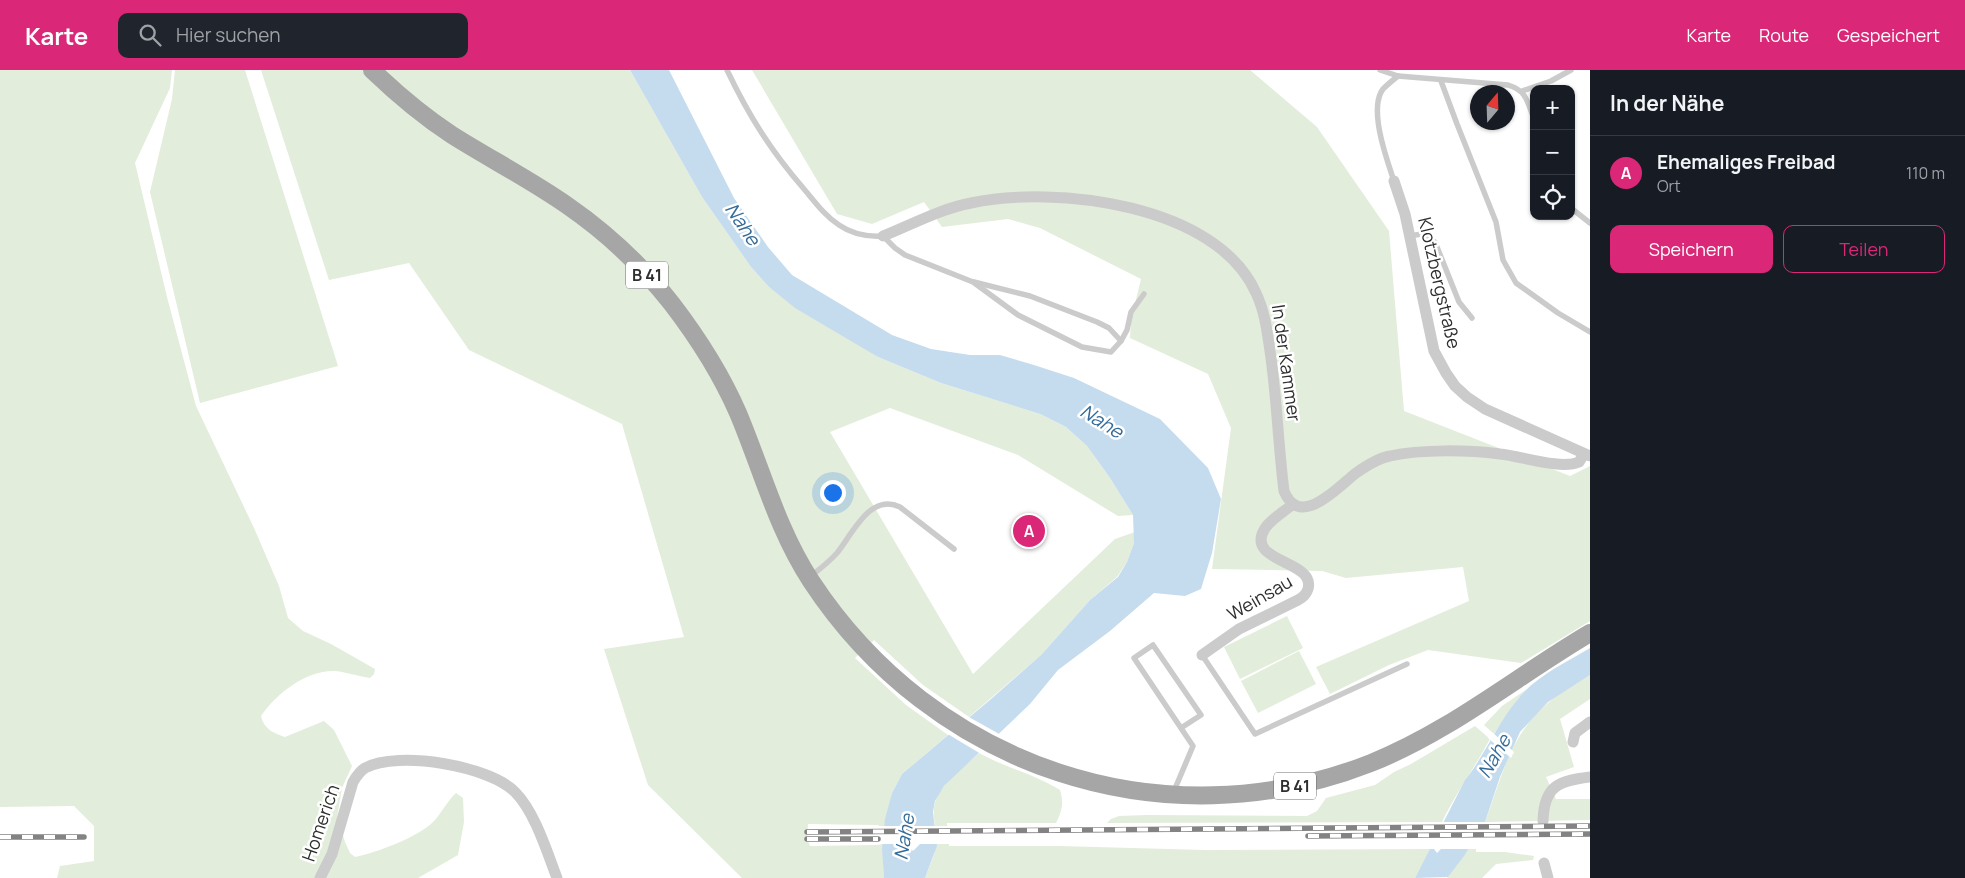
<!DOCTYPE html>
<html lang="de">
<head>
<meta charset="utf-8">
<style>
	:root { --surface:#171b24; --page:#20242c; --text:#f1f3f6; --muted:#9ea1a6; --line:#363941; --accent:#db2777 }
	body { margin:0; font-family:Manrope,sans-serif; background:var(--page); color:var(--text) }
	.controls { position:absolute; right:15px; top:15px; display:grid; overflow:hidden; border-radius:10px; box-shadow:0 1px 4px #0004 }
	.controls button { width:45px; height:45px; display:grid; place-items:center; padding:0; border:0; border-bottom:1px solid var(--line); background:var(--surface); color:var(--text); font:25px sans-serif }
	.compass { position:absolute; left:1470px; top:15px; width:45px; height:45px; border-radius:50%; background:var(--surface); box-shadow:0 1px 4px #0004; rotate:19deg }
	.you { position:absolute; left:832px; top:422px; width:18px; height:18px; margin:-12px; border:4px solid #fff; border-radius:50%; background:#1a73e8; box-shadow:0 0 0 8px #1a73e833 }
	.badge { display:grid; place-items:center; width:32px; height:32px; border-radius:50%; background:var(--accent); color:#fff; font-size:16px; font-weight:700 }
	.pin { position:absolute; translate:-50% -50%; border:2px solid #fff; box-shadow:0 1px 5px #0006 }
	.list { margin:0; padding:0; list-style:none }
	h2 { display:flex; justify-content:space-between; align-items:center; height:65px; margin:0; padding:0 20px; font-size:21px }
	h2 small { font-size:16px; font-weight:400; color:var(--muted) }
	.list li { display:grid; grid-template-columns:32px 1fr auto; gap:15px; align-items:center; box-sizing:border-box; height:75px; padding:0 20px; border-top:1px solid var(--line) }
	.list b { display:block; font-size:19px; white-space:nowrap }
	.list p { margin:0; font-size:16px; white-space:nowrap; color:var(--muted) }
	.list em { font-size:16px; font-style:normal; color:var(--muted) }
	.actions { display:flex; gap:10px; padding:15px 20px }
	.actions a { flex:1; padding:11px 0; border:1px solid var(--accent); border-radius:10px; text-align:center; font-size:18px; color:var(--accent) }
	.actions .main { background:var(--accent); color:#fff }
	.icon { flex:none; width:28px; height:28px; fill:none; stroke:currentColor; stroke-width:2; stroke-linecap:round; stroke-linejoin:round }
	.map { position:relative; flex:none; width:1590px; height:808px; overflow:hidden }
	header { display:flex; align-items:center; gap:30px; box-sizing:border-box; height:70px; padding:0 25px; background:var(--accent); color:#fff }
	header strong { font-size:24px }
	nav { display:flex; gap:28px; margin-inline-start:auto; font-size:18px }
	.search { width:350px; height:45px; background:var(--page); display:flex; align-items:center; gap:12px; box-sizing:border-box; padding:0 18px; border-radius:10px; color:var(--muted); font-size:19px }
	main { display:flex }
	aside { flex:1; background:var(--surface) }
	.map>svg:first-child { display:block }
</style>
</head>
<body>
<header>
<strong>Karte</strong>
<div class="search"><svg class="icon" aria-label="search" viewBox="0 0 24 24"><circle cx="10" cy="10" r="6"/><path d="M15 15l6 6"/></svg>Hier suchen</div>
<nav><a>Karte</a><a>Route</a><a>Gespeichert</a></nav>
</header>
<main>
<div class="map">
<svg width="1590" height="808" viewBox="0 0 1590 808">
	<rect width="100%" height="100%" fill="#fff"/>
	<!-- green -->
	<g fill="#e3eddb">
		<path d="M0,0h172l-2,18 -35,75 32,134 29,109 58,122 25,58 9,32 15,13 28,13 44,25 -1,5 -4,4c-12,-2 -24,-6 -35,-7 -29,-1 -59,23 -74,45 3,13 12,17 24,21l39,-16 10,9 18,36 -10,22 -5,29 8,25 5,11 5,4c23,-5 58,-18 76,-33 10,-9 15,-22 25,-31l7,5 1,24 -6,33 -40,23h-361l3,-12 34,-5v-35l-20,-20 -74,1z"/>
		<path d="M175,0h70l93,296 -138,37 -50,-211 22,-93z"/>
		<path d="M261,0h369l72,127 49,70 17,19 110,71 63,26 99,31 26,13 21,19 23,32 23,37 -15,1 -100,-61 -128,-47 -60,24 143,242 142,-135 20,-7 -1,11 -7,19 -10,15 -27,23 -48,54 -73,63 -46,-32 -49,-45 -19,18 51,47 42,30 -46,39 -10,19 -7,33h-6l-1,-1 -70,-1 -1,15 3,7 67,-1 6,-1 1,34h-142l-94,-93 -44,-136 80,-12 -62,-213 -153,-74 -60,-87 -80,17z"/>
		<path d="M752,0h498l67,57 72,104 15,180 166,65 20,-10v155l-69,42 -93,-13 -39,15 -59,29 -14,-27 153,-66 -6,-34 -117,11 -24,-7 -110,-2 19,-141 -23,-54 -78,-36 1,-18 10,-41 -101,-51 -32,-9 -66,8 -18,-25 -52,22 -35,-10z"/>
		<path d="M1287,546l16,32 -63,31 -16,-32z"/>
		<path d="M1299,581l17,33 -58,29 -17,-32z"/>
		<path d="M1590,605v24l-30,20 14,48 -28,10 10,22h34v21l-105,2c17,-45 24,-86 63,-119 12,-11 28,-19 42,-28z"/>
		<path d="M1527,619l-9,10 -24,35 -10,-9 18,-19z"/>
		<path d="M1475,656l15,13c-15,28 -34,54 -48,83l-335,1 4,-4 8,-3 28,-1 160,1 10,-5 9,-13 49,-13 19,-13 17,-8z"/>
		<path d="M979,683c25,14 57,22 81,37 4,13 2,21 -4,33h-109v3h-12c-1,-8 -2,-16 0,-23 4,-18 31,-38 44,-50z"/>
		<path d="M936,774h13v2h110l146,4 225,-1 -15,29h-490l9,-23z"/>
		<path d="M1468,779h8v3h29l29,4 -1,4 -37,4 -14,14h-35z"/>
	</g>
	<!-- water -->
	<g fill="#c5dcef">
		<path d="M630,0h39l65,128 34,49 24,28 100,60 39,14 39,6h30l34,10 40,13 86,41 48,49 13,31 -9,54 -11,36 -16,7 -31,-3 -44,38 -52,39 -28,34 -86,82 -9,15 -2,11 4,34 -12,32h-41l-2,-29 3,-30 7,-26 10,-19 89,-75 51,-45 48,-54 28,-23 9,-15 7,-19 -1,-28 -23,-37 -23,-32 -21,-19 -26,-13 -99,-31 -63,-26 -83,-49 -27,-22 -17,-19 -49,-70z"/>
		<path d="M1590,578v27l-42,27 -28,30 -20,45 -15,45 -21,34 -16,21 -33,1 50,-98c20,-25 32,-56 53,-81 18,-23 47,-36 72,-51z"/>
	</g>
	<!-- pier -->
	<g fill="#fff">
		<path d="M967,646l34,19 -20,19 -35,-21z"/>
		<path d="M1492,662l22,20 -3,6 -23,-20z"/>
		<path d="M1440,752h48l-17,27h-30l-4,4 -3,-4h-7z"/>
		<path d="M882,756h55l2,18h-19l-7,7 -6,-7h-27z"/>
	</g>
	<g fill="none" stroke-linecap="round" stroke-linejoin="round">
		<!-- service -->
		<g stroke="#cbcbcb" stroke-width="5.5">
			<path d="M727,0c22,46 44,81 77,119 11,13 21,27 35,36 13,9 28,12 44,11l12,12 10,7 68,27 45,33 64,32 29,5 10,-11 6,-11 4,-18 13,-18"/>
			<path d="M1380,0l18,6 110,9c19,6 19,16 26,34"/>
			<path d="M1441,11l16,43 39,98 7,38 13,23 42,30 32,19"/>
			<path d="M1522,21l29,-10 20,-11"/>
			<path d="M1394,111c-7,-21 -26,-72 -11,-92 4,-4 10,-9 15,-13"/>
			<path d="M1571,138l19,15"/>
			<path d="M1409,166l13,-2 13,8 24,60 13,16"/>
			<path d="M974,212l56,14 67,26 12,6 12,13"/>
			<path d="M811,506c9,-7 18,-14 26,-23 15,-18 33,-61 63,-46l54,42"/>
			<path d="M1202,585l53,79 152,-70"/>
			<path d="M1174,721l19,-45 -59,-88 19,-13 48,70 -20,13"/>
		</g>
		<!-- minor -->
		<g stroke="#cbcbcb" stroke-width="11">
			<path d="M1394,111l11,33 29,137 12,22 9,13 12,11 18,12 105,47"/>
			<path d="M883,166c30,-12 57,-27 88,-33 84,-18 246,1 285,90 9,19 11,38 14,58 7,47 8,93 14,140 16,39 54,-4 72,-18 10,-7 22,-15 34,-17 31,-7 79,-6 110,-2 21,2 61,16 79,8l5,-8"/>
			<path d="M1202,585l37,-26 59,-29c4,-2 8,-5 10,-11 8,-29 -62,-26 -44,-59 5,-10 20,-18 29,-26"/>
			<path d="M1573,672l2,-9 15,-11"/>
			<path d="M1543,751c1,-35 15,-40 47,-44"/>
			<path d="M1544,793l4,15"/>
			<path d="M320,808l12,-24 21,-72c3,-5 7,-11 12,-14 33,-18 125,-2 150,24 20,20 32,60 42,86"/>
		</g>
		<!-- primary -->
		<path stroke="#a6a6a6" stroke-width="18" d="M372,0c25,24 51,46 80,65 38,24 79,45 116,71 39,27 75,61 104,98 26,34 49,70 66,109 24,57 39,116 73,168 122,186 352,264 560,182 80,-32 146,-87 219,-130"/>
		<!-- rail casing -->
		<g stroke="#838383" stroke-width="5.5">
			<g id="rail">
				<path d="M807,762l783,-6"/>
				<path d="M1308,766l282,-2"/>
				<path d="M0,767h84"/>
				<path d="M807,769h71"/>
			</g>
		</g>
		<!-- rail -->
		<use href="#rail" stroke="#fff" stroke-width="4" stroke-dasharray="11" stroke-linecap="butt"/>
	</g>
	<g text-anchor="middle" stroke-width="5" stroke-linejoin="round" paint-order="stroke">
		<!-- shield labels -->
		<g fill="#fff" stroke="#6d6d6d" stroke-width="1">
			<rect x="626" y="191.5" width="42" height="27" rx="4"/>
			<rect x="1274" y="702.5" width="42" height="27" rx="4"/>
		</g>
		<g font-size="16" font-weight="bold" fill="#2e2e2e">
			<text x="647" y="211">B 41</text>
			<text x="1295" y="722">B 41</text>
		</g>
		<!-- street labels -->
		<g font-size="18" fill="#2e2e2e" stroke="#fff">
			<text transform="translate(1439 213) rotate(77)" y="6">Klotzbergstraße</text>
			<text transform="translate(1286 293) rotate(82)" y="6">In der Kammer</text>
			<text transform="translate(1260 528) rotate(-30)" y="6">Weinsau</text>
			<text transform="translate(321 753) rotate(-71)" y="6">Homerich</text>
		</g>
		<!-- water labels -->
		<g font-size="19" font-style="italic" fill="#346b98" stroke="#fff">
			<text transform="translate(743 154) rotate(56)" y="7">Nahe</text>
			<text transform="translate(1102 351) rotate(32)" y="7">Nahe</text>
			<text transform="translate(1494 686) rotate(-60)" y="7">Nahe</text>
			<text transform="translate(904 767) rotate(-81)" y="7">Nahe</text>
		</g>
	</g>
</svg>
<div class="controls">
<button>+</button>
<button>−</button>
<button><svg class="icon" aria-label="locate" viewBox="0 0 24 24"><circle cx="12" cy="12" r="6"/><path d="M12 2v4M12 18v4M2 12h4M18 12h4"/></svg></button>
</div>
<svg class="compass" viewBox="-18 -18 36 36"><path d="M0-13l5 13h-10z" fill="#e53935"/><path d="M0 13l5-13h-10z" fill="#9ea1a6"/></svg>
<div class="you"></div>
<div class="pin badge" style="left:1029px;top:461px">A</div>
</div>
<aside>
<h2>In der Nähe<small></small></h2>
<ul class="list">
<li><span class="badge">A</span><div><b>Ehemaliges Freibad</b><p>Ort</p></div><em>110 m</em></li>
</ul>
<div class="actions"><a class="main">Speichern</a><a>Teilen</a></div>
</aside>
</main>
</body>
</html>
